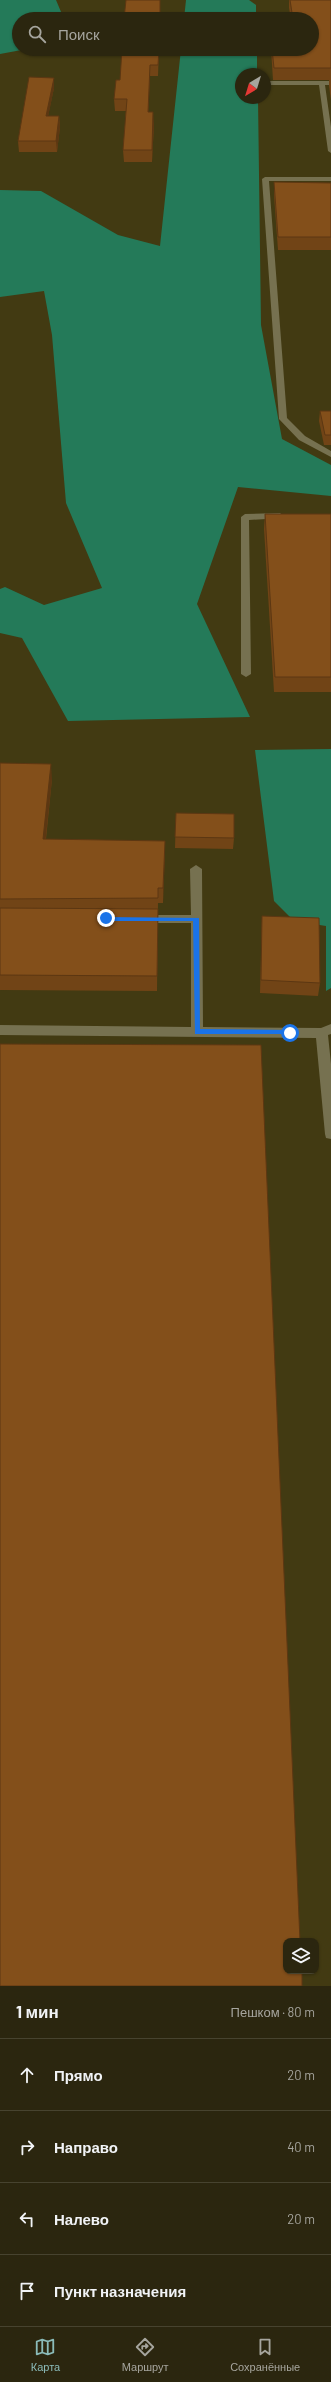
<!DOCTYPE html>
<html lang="ru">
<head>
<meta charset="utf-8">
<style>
	:root { --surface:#2b260f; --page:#37321d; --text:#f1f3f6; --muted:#a6a59e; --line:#47432f; --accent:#8bbbb9 }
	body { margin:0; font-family:Barlow,sans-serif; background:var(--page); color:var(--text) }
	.controls { position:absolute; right:12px; bottom:12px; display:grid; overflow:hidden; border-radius:8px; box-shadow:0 1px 3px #0004 }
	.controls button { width:36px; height:36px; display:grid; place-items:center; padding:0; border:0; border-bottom:1px solid var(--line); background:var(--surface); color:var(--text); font:20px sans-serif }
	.compass { position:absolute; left:235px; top:68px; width:36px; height:36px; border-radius:50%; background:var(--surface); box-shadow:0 1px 3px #0004; rotate:218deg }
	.stop { position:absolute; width:12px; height:12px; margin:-9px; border:3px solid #1a73e8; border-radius:50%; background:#fff }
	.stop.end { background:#1a73e8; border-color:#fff; box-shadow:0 1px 4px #0008 }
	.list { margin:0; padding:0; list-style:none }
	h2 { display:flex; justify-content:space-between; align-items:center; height:52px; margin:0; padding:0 16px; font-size:17px }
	h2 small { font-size:13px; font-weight:400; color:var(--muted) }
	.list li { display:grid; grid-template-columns:26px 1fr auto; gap:12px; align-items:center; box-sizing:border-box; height:72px; padding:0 16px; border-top:1px solid var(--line) }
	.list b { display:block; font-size:15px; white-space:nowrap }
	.list em { font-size:13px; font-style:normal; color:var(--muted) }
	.icon { flex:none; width:22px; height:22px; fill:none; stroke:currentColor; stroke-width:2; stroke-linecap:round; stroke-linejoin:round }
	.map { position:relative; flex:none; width:331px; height:1986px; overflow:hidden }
	.search { position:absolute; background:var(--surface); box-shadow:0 1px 3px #0004; left:12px; right:12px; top:12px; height:44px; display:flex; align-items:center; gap:10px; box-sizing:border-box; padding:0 14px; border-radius:22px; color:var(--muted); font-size:15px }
	.sheet { height:340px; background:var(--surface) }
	nav { display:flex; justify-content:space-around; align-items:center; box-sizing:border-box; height:56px; border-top:1px solid var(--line); background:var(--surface); font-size:11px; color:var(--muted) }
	nav a { display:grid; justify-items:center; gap:2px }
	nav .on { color:var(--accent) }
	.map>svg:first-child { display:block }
</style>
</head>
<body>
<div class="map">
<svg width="331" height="1986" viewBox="0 0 331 1986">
	<rect width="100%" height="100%" fill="#393314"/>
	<!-- built -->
	<path fill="#423a12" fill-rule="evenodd" d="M0,0h331v1986h-331zM19,19h293v30h-293zM241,74h24v24h-24zM286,1941h30v30h-30z"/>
	<!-- forest -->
	<g fill="#247a59">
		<path d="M0,0h56l8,19h-45v30h8l-27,5z"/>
		<path d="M186,0h63l7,5v14h-72z"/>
		<path d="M181,49h76v25h-16v24h17l3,227 21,114 49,26v31l-93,-9 -41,117 53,113 -182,4 -46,-83 -22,-5v-44l5,-2 39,18 58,-17 -36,-85 -14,-168 -8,-44 -44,6v-107l41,1 77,44 42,11z"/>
		<path d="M331,749v239l-5,3v-65l-32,-5 -20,-20 -19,-151z"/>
	</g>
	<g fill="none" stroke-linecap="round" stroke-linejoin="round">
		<!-- lane -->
		<g fill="#767150" fill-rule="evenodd">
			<path d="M265,81h66v4h-6l6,42v26l-3,-2 -9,-66h-54z"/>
			<path d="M265,177h66v4h-62l18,237 18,18 26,15v6l-32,-17 -20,-21 -17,-240z"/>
			<path d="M280,513l4,3 -1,2 -34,2 2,154 -5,3 -5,-3v-157l4,-3z"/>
			<path d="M196,865l6,4 1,158 118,1 10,-4v10l-3,1 3,29v75l-5,-1 -1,-4 -9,-96 -316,-3v-10l191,2v-104h-49l-6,-4 6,-4h49l-1,-46z"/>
		</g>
	</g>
	<!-- wall -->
	<g fill="#714416">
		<path d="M289,0h42v100l-2,-14v-6h-56l-2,-31h41v-30h-21l-2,-11z"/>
		<path d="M159,49l-1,27h-8l-2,36 6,12 -2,38h-28l-1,-12 3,-39h-11l-1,-12 6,-19z"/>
		<path d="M54,88l-6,28h11l1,11 -3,25h-38l-1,-11z"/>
		<path d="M274,182l57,1v67h-53l-4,-55z"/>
		<path d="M320,411h11v34h-7l-5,-24z"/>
		<path d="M265,514h66v178h-57l-10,-163z"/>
		<path d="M0,763l52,16 -6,60 119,2 -2,62h-5l-1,88 -157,-1z"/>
		<path d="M176,813l58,25 -1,11 -58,-1z"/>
		<path d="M262,916l58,67 -2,13 -58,-3z"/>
	</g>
	<!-- shaded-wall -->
	<g fill="#5c3712">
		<path d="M150,65v11l-2,48v-12z"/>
		<path d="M54,78v10l-8,39v-11z"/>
		<path d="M153,112l1,12 -2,38v-12z"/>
		<path d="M59,116l1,11 -3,25 -1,-11z"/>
		<path d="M51,764l1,15 -8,75 -1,-15z"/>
		<path d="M165,841v15l-2,47v-15z"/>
	</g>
	<!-- building -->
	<g fill="#834f1a" stroke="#5c3712">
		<path d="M126,0h34v19h-36z"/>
		<path d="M290,0h41v68h-57l-2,-19h40v-30h-19z"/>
		<path d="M122,49h37l-1,16h-8l-2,47h5l-1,38h-29l4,-51h-13l2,-19h4z"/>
		<path d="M29,77l25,1 -8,38h13l-3,25h-38z"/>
		<path d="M274,182l57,1v54h-53z"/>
		<path d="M320,411h11v24h-6z"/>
		<path d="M265,514h66v163h-56z"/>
		<path d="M0,763l51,1 -8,75 122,2 -2,47h-5v10l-158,1z"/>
		<path d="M176,813l58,1v24l-59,-1z"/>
		<path d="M0,908l158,1 -1,67 -157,-1z"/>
		<path d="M262,916l57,2 1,65 -59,-3z"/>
		<path d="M0,1044l261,1 39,896h-14v30h16v15h-302z"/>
	</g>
	<!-- route -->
	<path fill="#1a73e8" d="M104,917l95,1 1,111 90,1 4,3 -1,1h-98l-2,-113h-87z"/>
</svg>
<div class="controls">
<button><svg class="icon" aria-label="layers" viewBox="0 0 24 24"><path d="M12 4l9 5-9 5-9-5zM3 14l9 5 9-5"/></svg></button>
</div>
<svg class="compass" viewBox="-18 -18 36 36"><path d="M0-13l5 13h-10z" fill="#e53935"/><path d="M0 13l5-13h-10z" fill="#a6a59e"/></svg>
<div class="stop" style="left:290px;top:1033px"></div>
<div class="stop end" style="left:106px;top:918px"></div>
<div class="search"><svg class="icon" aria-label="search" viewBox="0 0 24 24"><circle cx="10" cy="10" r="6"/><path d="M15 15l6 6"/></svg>Поиск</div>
</div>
<section class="sheet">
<h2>1 мин<small>Пешком · 80 m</small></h2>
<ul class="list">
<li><svg class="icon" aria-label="ahead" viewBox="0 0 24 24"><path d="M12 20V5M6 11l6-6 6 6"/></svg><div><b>Прямо</b></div><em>20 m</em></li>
<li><svg class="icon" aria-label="right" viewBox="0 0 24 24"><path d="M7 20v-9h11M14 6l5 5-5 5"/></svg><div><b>Направо</b></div><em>40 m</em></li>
<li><svg class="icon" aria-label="left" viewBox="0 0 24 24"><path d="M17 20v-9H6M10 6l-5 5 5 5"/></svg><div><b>Налево</b></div><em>20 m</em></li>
<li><svg class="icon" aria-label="arrive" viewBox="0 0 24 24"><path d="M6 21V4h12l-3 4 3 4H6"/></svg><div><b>Пункт назначения</b></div></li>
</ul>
</section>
<nav>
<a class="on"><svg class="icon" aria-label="map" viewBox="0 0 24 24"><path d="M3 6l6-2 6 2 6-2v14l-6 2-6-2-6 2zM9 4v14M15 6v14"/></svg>Карта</a>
<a><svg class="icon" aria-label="directions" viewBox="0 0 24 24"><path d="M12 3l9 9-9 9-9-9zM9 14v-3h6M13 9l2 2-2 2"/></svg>Маршрут</a>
<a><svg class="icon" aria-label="saved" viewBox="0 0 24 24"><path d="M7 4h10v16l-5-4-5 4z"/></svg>Сохранённые</a>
</nav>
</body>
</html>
